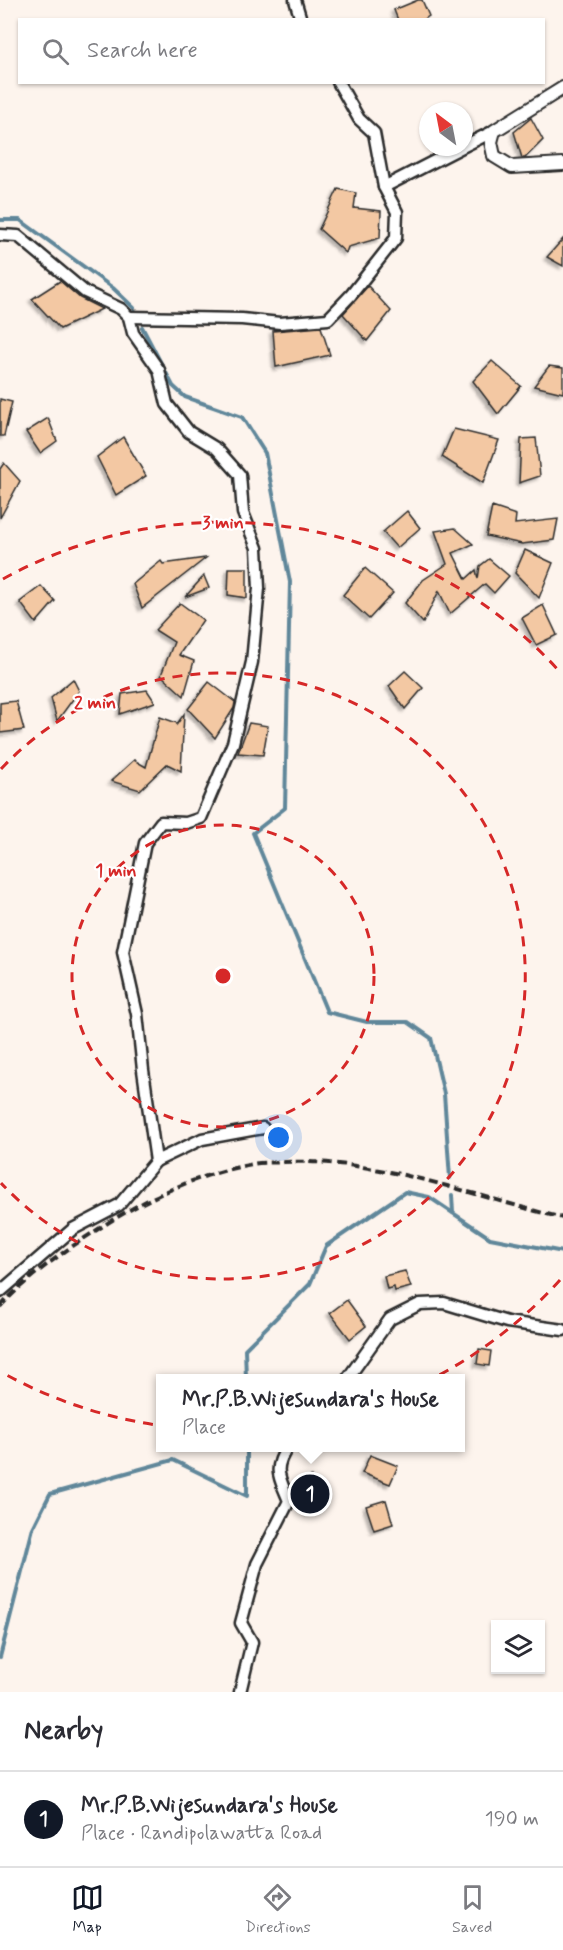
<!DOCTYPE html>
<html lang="en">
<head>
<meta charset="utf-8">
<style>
	:root { --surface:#fff; --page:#f7f7f7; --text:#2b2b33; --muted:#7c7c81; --line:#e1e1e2; --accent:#111827 }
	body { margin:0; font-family:Mynerve,sans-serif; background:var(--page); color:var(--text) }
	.controls { position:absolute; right:18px; bottom:18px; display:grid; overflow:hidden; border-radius:0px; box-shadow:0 2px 4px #0004 }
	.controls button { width:54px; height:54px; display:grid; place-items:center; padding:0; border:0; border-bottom:2px solid var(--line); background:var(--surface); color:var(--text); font:30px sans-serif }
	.compass { position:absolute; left:419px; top:102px; width:54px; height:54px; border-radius:50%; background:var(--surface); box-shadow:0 2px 4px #0004; rotate:328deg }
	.you { position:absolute; left:279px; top:1138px; width:21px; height:21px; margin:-15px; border:4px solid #fff; border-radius:50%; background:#1a73e8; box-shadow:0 0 0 9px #1a73e833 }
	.badge { display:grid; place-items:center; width:39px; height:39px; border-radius:50%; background:var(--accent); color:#fff; font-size:20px; font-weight:700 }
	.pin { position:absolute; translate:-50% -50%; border:3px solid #fff; box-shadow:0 2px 6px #0006 }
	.popup { position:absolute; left:156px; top:1374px; width:309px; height:78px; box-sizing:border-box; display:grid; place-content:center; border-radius:0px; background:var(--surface); filter:drop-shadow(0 2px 4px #0005); font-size:20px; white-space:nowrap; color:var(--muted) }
	.popup b { font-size:22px; color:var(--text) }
	.popup::after { content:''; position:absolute; left:50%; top:100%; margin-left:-12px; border:12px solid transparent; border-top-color:var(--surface) }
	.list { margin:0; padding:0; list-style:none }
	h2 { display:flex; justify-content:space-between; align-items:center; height:78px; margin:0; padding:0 24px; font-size:26px }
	h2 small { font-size:20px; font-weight:400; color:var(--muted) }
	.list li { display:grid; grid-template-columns:39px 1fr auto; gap:18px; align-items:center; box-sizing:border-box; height:96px; padding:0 24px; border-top:2px solid var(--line) }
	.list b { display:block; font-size:22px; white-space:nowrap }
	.list p { margin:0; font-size:20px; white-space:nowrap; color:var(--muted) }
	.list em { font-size:20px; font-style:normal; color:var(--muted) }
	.icon { flex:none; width:33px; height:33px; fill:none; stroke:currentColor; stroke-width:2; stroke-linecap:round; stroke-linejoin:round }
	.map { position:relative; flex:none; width:563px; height:1692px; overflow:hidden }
	.search { position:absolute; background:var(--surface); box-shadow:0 2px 4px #0004; left:18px; right:18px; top:18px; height:66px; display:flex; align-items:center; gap:15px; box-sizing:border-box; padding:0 21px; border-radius:0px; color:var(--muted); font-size:22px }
	.sheet { height:174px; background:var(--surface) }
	nav { display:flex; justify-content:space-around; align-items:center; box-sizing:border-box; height:84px; border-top:2px solid var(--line); background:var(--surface); font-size:16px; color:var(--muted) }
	nav a { display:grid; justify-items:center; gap:3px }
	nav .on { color:var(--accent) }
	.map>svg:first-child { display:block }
</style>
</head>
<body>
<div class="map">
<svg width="563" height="1692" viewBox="0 0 563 1692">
	<defs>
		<filter id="shadow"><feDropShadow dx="-3" dy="3" stdDeviation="1.5" flood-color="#0004"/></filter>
	</defs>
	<rect width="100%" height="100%" fill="#fdf4ed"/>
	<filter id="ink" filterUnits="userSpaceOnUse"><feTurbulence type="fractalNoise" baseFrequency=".0167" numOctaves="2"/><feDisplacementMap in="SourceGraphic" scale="12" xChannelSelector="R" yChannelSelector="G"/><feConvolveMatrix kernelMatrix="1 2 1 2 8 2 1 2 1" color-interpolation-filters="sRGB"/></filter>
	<g filter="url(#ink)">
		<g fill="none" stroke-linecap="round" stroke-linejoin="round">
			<!-- stream -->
			<g stroke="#60879a" stroke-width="4">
				<path d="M0,220h20l93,68 21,20"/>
				<path d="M142,327l31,59 12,11 57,20 23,36 25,129 -5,226 -32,25 74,179 40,10h41l23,16 13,56 6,84"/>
				<path d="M452,1195l1,18"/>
				<path d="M246,1378l-1,-29 65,-65 16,-38 79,-54 24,5 61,41 73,14"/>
				<path d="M0,1657l33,-129 17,-34 123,-34 74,36v-48"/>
			</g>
		</g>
		<!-- building -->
		<g fill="#f3c8a3" stroke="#2b2b2b" stroke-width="1.5" filter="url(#shadow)">
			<path d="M418,0h4l7,16 -6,4h-25l-4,-10z"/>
			<path d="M531,118l12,22 -18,18h-3l-8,-26z"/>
			<path d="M338,189l18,4 -2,15 27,3 -1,27 -32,9 -2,6 -27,-24z"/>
			<path d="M563,239v27l-16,-9z"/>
			<path d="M60,281l20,17 22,11 -42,20 -28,-30z"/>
			<path d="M368,286l23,25 -24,30 -24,-27z"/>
			<path d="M321,327l9,28 -54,12 -3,-36z"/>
			<path d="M492,361l29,25 -23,28 -25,-33z"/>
			<path d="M549,366l14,2v25l-29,-7z"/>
			<path d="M0,399l12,3 -8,34h-4z"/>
			<path d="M48,418l9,23 -17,12 -14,-21z"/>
			<path d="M454,429l45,11 -16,43 -41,-26z"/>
			<path d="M123,437l23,39 -30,19 -19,-38z"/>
			<path d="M536,438l4,38 -21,7 2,-44z"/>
			<path d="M4,463l16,18 -20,37v-49z"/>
			<path d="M492,507l24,8 -1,9 43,-5 -4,21 -32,4 -36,-8z"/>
			<path d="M407,511l13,17 -23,20 -14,-16z"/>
			<path d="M455,528l18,16 -20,9 13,26 10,-9 2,9 2,-13 9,-7 20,17 -15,17 -9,-9 -35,30 -11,-23 -16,32 -18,-20 18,-23 24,-16 -12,-33z"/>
			<path d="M525,550l28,13 -14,35 -24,-25z"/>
			<path d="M206,558l-64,50 -9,-24 28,-23 2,3z"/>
			<path d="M229,568h18v30l-19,-3z"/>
			<path d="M365,568l28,25 -24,26 -26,-24z"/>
			<path d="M204,576l5,12 -24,9z"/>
			<path d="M41,586l14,15 -19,22 -16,-21z"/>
			<path d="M180,603l23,17 -24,35 15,6 -10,35 -23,-21 13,-33 -19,-12z"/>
			<path d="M543,605l14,30 -21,10 -14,-27z"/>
			<path d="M405,671l18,17 -18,21 -16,-23z"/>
			<path d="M73,679l6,12 -22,30 -6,-23z"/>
			<path d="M209,682l26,20 -1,6 -19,30 -27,-29z"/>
			<path d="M147,690l8,12 -35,12 2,-20z"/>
			<path d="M16,701l8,29 -24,3v-30z"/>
			<path d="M184,714l-3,57 -14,-7 -27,26 -29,-9 23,-21 12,7 14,-50 17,6v1z"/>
			<path d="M249,723l19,3 -5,29 -25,-2z"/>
			<path d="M405,1271l6,16 -16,4 -1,-4 -7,2 -3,-13z"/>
			<path d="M347,1300l19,26 -16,13 -20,-26z"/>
			<path d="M479,1349l12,2 -2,15 -12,-2z"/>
			<path d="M370,1455l28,11 -8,18 -28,-11z"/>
			<path d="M311,1476l16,26 -18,11 -16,-26z"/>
			<path d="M386,1500l7,24 -19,6 -8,-24z"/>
		</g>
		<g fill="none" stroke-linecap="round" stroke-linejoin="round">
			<!-- minor casing -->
			<g stroke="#2b2b2b" stroke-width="15">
				<g id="minor">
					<path d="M295,0l6,20"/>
					<path d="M464,146l30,-15"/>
					<path d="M384,187l78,-40"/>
					<path d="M0,235l18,1 67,56 36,17 8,8 4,16 26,37 8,34 22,28 28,17 23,26 3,38 14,35 2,40 -7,74 -19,81 -32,75 -15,5 -25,-1 -16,21 -22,109 14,62 6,56 13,91 -37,44 -46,24 -73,63"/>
					<path d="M129,317l113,2 38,4 48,-4 23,-24 45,-57 1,-26 -13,-25 -10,-54 -15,-14 -21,-37"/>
					<path d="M156,1161l46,-22 61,-11"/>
					<path d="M348,1378l42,-59 30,-15 24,-1 63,19 56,8"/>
					<path d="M240,1692l12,-50 -11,-19 16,-59 32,-63c-9,-23 -17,-31 -2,-53"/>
				</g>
			</g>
			<!-- tertiary casing -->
			<g stroke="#2b2b2b" stroke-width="16">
				<path id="tertiary" d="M563,88l-69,43 -3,11 3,14 18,11 51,-3"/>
			</g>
			<!-- minor -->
			<use href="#minor" stroke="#fff" stroke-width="10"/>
			<!-- tertiary -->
			<use href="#tertiary" stroke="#fff" stroke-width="12"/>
			<!-- rail -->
			<path stroke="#2b2b2b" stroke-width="4" stroke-dasharray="9 4.5" stroke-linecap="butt" d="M0,1307c29,-32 66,-57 103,-81 45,-29 96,-52 150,-62 10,-2 21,-1 31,-2 96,-4 188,34 279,56"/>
		</g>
	</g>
	<!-- distance rings -->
	<g fill="none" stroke="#d62828" stroke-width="3" stroke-dasharray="10 8">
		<circle cx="223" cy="976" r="151"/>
		<path d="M1 769A303 303 0 1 1 1 1183"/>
		<path d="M560 1280A454 454 0 0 1 3 1373M3 579A454 454 0 0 1 560 672"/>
	</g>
	<circle cx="223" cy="976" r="9" fill="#d62828" stroke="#fff" stroke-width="3"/>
	<g font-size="18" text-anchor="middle" font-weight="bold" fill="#d62828" stroke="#fff" stroke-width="4.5" stroke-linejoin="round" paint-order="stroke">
		<text x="223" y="528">3 min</text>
		<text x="95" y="708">2 min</text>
		<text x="116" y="876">1 min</text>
	</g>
</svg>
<div class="controls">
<button><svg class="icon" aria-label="layers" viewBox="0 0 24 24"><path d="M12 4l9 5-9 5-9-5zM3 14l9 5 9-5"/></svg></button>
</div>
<svg class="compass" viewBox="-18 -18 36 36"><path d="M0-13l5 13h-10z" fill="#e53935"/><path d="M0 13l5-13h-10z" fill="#7c7c81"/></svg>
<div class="you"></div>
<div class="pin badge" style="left:310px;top:1494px">1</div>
<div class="popup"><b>Mr.P.B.Wijesundara's House</b>Place</div>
<div class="search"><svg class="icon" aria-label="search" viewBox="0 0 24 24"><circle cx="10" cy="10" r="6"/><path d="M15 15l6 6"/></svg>Search here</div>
</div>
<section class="sheet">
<h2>Nearby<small></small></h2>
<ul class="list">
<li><span class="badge">1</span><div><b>Mr.P.B.Wijesundara's House</b><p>Place · Randipolawatta Road</p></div><em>190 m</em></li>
</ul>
</section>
<nav>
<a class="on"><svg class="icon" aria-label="map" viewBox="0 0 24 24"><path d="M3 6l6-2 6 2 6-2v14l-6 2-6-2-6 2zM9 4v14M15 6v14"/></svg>Map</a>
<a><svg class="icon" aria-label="directions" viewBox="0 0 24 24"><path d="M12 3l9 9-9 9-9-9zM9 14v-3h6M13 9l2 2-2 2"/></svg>Directions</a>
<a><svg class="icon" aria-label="saved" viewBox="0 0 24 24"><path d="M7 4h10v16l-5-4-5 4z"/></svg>Saved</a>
</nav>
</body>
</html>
